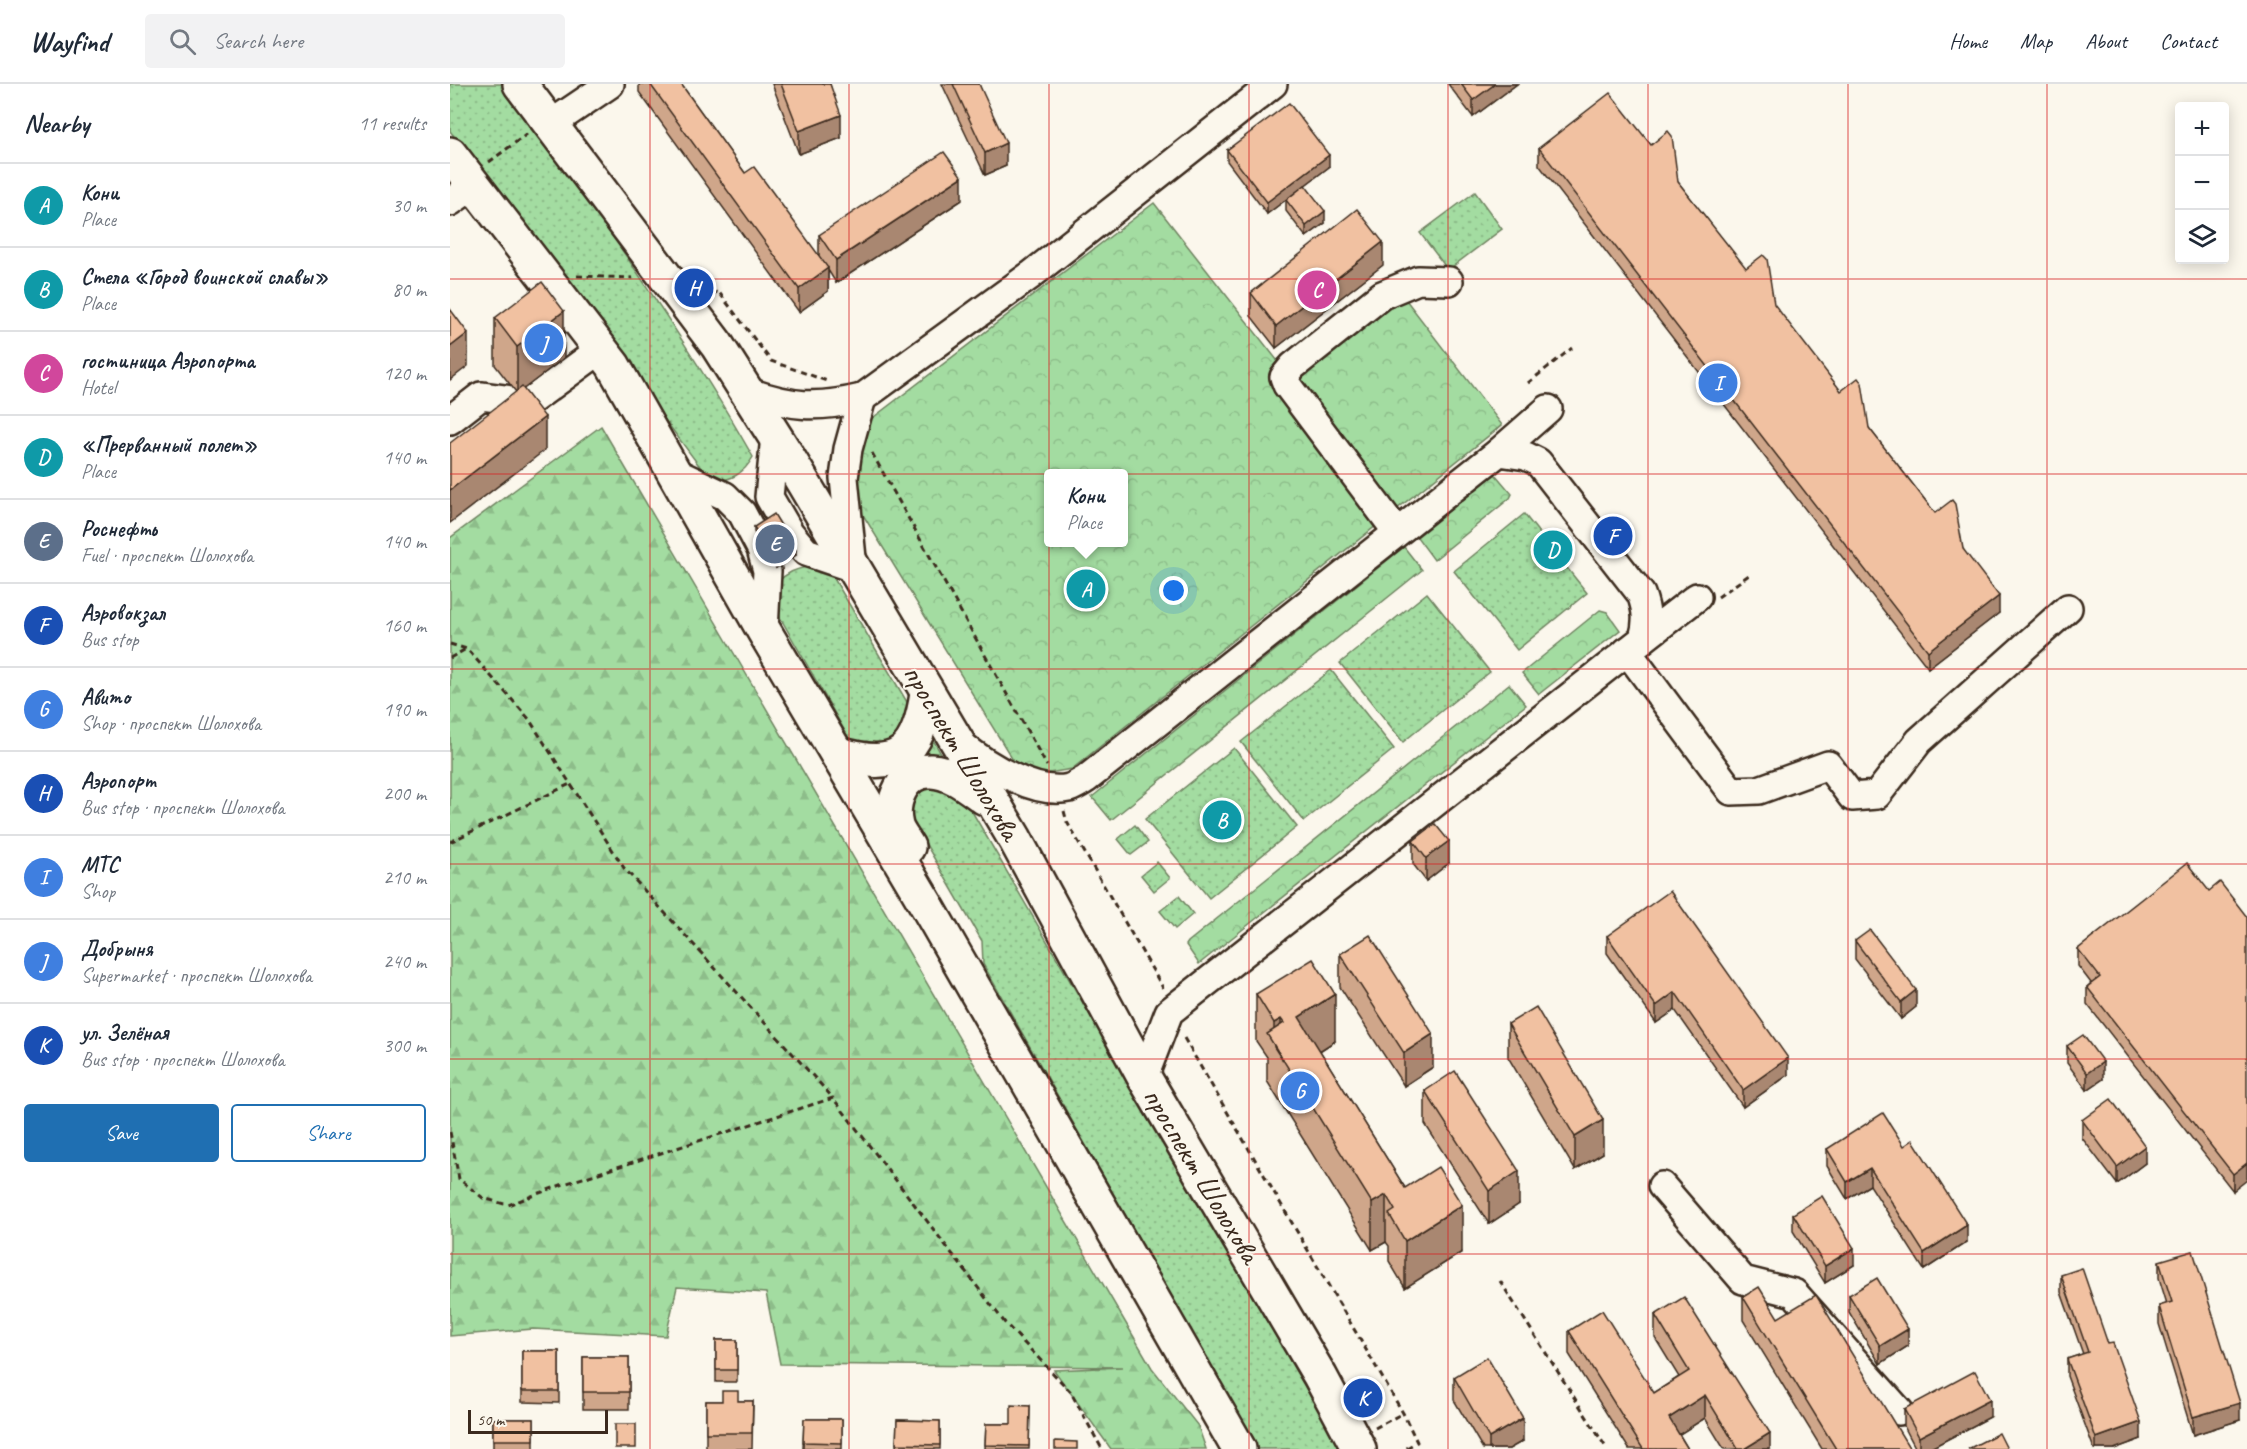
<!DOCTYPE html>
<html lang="en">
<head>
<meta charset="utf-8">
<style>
	:root { --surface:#fff; --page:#f2f2f3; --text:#1f2937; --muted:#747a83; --line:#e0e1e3; --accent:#1f6fb2 }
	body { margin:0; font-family:Caveat,sans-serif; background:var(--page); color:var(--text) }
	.controls { position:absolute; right:18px; top:18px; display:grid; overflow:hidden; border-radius:6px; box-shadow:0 3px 15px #0003 }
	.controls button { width:54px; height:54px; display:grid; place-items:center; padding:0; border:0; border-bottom:2px solid var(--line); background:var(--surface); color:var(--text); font:30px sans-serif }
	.scale { position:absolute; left:18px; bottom:15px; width:140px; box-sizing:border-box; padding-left:6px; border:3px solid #3b2a1e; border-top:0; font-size:16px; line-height:21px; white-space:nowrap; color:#3b2a1e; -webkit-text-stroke:4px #fbf7ec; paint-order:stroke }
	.you { position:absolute; left:724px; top:507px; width:21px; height:21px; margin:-15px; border:4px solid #fff; border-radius:50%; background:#1a73e8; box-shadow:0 0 0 9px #1a73e833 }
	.badge { display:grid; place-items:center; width:39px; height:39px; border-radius:50%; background:var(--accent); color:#fff; font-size:20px; font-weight:700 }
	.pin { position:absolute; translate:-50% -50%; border:3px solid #fff; box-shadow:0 2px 6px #0006 }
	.popup { position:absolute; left:594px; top:385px; width:84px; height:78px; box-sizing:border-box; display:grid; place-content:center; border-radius:6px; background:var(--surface); filter:drop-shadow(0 2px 4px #0005); font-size:20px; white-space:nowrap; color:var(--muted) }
	.popup b { font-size:22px; color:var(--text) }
	.popup::after { content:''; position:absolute; left:50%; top:100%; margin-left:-12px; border:12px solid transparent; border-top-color:var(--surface) }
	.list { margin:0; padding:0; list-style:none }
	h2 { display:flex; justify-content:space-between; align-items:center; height:78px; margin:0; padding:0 24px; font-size:26px }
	h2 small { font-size:20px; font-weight:400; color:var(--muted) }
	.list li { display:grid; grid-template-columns:39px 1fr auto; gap:18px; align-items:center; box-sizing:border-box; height:84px; padding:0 24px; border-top:2px solid var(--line) }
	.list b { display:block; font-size:22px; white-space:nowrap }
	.list p { margin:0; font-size:20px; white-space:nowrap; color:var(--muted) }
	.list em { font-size:20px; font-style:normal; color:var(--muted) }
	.actions { display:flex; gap:12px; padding:18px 24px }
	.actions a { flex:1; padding:14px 0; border:2px solid var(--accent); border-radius:6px; text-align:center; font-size:21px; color:var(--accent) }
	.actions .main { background:var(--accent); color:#fff }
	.icon { flex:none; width:33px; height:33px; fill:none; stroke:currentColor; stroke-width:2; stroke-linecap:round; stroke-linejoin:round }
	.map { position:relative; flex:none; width:1797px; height:1365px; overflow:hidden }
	header { display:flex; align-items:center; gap:36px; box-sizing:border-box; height:84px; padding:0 30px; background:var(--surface); border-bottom:2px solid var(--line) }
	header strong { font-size:28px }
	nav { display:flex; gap:33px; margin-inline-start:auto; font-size:21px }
	.search { width:420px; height:54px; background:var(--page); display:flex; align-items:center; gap:15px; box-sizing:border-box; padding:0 21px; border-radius:6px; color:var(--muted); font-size:22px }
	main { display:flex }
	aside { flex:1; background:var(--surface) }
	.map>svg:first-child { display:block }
</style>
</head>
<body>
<header>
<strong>Wayfind</strong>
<div class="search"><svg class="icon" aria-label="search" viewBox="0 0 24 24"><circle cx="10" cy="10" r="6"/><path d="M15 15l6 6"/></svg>Search here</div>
<nav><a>Home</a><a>Map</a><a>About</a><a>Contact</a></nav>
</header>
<main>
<aside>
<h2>Nearby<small>11 results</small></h2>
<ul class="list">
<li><span class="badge" style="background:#0f9aa8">A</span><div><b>Кони</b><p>Place</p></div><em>30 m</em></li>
<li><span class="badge" style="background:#0f9aa8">B</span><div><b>Стела «Город воинской славы»</b><p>Place</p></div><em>80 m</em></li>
<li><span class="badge" style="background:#d1479c">C</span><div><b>гостиница Аэропорта</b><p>Hotel</p></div><em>120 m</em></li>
<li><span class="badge" style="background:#0f9aa8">D</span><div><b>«Пpepвaнный пoлeт»</b><p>Place</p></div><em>140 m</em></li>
<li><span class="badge" style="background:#5c6f8a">E</span><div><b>Роснефть</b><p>Fuel · проспект Шолохова</p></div><em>140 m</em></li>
<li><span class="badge" style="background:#1a4fb4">F</span><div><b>Аэровокзал</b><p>Bus stop</p></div><em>160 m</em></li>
<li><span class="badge" style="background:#3f7fe0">G</span><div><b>Авито</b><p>Shop · проспект Шолохова</p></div><em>190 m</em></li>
<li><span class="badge" style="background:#1a4fb4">H</span><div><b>Аэропорт</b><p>Bus stop · проспект Шолохова</p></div><em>200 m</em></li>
<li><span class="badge" style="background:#3f7fe0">I</span><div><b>МТС</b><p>Shop</p></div><em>210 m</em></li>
<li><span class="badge" style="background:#3f7fe0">J</span><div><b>Добрыня</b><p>Supermarket · проспект Шолохова</p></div><em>240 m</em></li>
<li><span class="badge" style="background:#1a4fb4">K</span><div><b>ул. Зелёная</b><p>Bus stop · проспект Шолохова</p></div><em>300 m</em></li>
</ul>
<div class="actions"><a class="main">Save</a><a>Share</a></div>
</aside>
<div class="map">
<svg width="1797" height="1365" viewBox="0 0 1797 1365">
	<defs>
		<pattern id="grass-dots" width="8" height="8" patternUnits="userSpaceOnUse" patternTransform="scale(1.5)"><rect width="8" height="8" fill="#a3dca1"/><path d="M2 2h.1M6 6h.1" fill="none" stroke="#8dbd8a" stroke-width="1.8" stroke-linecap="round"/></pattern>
		<pattern id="forest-firs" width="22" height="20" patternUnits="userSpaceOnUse" patternTransform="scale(1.5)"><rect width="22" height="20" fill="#a3dca1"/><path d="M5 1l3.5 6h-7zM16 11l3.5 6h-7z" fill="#8dbd8a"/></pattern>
		<pattern id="park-crowns" width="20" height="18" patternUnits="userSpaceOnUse" patternTransform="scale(1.5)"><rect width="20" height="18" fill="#a3dca1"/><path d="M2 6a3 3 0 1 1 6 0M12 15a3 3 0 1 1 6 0" fill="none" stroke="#8dbd8a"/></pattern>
	</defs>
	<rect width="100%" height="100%" fill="#fbf7ec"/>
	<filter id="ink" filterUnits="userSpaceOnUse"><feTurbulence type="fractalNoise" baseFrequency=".0167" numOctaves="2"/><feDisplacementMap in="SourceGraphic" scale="12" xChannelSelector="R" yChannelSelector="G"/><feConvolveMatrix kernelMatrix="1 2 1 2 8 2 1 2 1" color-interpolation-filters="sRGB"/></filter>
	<g filter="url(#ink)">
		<!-- grass -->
		<g fill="url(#grass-dots)" stroke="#6f8360" stroke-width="1.5">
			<path d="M0,0h53c89,121 176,243 250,373 -10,18 -21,22 -41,26l-262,-352z"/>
			<path d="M1025,108l27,37 -54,41 -28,-37z"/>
			<path d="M1074,430l63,79 -70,57 -63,-79z"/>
			<path d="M376,481l81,137 -4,27 -15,13 -20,5 -18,-7 -81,-142c10,-27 31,-32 57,-33z"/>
			<path d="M977,509l63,79 -87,70 -63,-79z"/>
			<path d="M881,586l63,79 -90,72 -63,-79z"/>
			<path d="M478,647l21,37 -36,-13z"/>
			<path d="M784,664l63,79 -88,71 -64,-79z"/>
			<path d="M476,700l35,11 9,13 371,641h-83l-275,-485 -1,-23 -73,-126 4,-26z"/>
			<path d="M685,741l13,17 -17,13 -13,-16z"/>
			<path d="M707,778l13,16 -16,13 -13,-16z"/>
			<path d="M729,812l14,18 -18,15 -15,-18z"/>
		</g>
		<!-- forest -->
		<path fill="url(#forest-firs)" stroke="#6f8360" stroke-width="1.5" d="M151,342l551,942 46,58 8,23h-95l-57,-79 68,-3 -342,-3 -14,-71 -89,-6 -11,49 -133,-7 -83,7v-798z"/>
		<!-- park -->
		<g fill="url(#park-crowns)" stroke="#6f8360" stroke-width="1.5" fill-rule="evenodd">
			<path d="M704,119l123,157 113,-81 112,146 -430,344 -29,5 -29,-12 -157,-257 -3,-51 5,-18 11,-16zM598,390h76v68h-76z"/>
			<path d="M1045,390l17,20 -2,4 -76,62 -17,-23z"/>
			<path d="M954,463l18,23 -311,250 -19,-23z"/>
			<path d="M1150,526l7,2 13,18 -81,64 -17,-21z"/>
			<path d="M1059,600l17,21 -327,259 -13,-19 2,-3z"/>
		</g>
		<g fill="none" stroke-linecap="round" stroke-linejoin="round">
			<!-- minor casing -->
			<g stroke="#3b2a1e" stroke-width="32">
				<g id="minor">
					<path d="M101,40l59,-40"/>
					<path d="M0,118l24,-17"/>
					<path d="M296,307c45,16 70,18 116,7l169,-123 242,-191"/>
					<path d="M0,336l31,-24 48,6 71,-52"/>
					<path d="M325,352l-6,61 21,36 16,19 47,16 -9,-90 4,-29 14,-51"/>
					<path d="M1049,368l49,-43"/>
					<path d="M222,387l53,25 17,17 19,36 6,22 -3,60"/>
					<path d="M947,448l-110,-147 -3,-8 9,-11 89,-71 36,-15 31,1"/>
					<path d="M1193,555l54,-42"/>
					<path d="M1177,567l104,140 28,-1 69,-25 24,32 25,-2 42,-54 149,-133"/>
					<path d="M512,661c24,20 74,51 107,43 6,-2 12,-6 17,-9l413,-327 27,4 12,6 103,132c6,16 7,28 2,45l-474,373 -25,65"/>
					<path d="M1212,1102l81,94 51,13 105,118"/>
				</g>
			</g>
			<!-- major casing -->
			<g stroke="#3b2a1e" stroke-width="38">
				<g id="major">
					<path d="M70,0l197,261 68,107 230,387 129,238 176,299 39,73"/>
					<path d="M0,70l163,211 151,266 163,275 312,543"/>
					<path d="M389,670c60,18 79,-1 88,-60"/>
					<path d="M458,763c-4,-7 -10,-14 -12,-21 -6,-24 6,-56 35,-55 21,1 37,15 54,27"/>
				</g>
			</g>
			<!-- path -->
			<g stroke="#3b2a1e" stroke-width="3" stroke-dasharray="6 4.5" stroke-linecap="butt">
				<path d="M39,78l38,-28"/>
				<path d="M127,192l56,2"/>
				<path d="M262,211l6,-4 53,70 56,20"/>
				<path d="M1078,299l44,-35"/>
				<path d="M422,369l175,313"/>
				<path d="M1268,513l31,-22"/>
				<path d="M0,560l17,5 62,70 95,149 209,230"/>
				<path d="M0,574l16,-9"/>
				<path d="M614,727l3,11 96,166"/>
				<path d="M0,758l120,-58"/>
				<path d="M734,954l219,375 14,29 -12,7"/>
				<path d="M0,1048l9,47 24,19 25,7 53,-20 272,-87 172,225 65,68 32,58"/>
				<path d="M1050,1197l107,168"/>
				<path d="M925,1344l28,-15"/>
			</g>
			<!-- minor -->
			<use href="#minor" stroke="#fbf7ec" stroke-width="27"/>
			<!-- major -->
			<use href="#major" stroke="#fbf7ec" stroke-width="33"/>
		</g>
		<!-- wall -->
		<g fill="#cfa68a" stroke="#3b2a1e" stroke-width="1.5">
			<path d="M189,0h42l64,89 74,83v-21l143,-35 -126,83 -8,-13v21l-29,21 -160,-220z"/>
			<path d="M322,0h58l11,54 -42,16z"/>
			<path d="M492,0h37l27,82 -21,9z"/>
			<path d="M998,0h69l-44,33z"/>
			<path d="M1089,64l139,34 285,367 36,64 -71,55 -389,-503z"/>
			<path d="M777,66l102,17 -62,47 -40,-53z"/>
			<path d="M836,116l39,23 -19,14 -20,-26z"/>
			<path d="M933,181l-107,83 -25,-32v-23z"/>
			<path d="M45,234l69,40 -41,31 22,61 -29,-58 -21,-27z"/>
			<path d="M304,443l42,28 -20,13 -22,-36z"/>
			<path d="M963,757l36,22 -23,18 -13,-17z"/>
			<path d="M1759,807l38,26 -14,274 -146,-187v-17l4,-4 -13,-17v-17z"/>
			<path d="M1157,852l181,139 -45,32 -68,-97 -19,13 -49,-70z"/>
			<path d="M1405,857l61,66 -15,12 -46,-60z"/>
			<path d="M890,870l93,113 -29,19 -64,-99z"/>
			<path d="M806,910l79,47 -15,10 85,137 57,64 -57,36 -16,-27v-15l-3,-4 -14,8 -105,-169v-24l-11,-16z"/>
			<path d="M1058,940l95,129 -28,17 -67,-113z"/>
			<path d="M1617,962l36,33 -16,11 -20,-27z"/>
			<path d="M975,1007l94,113 -30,20 -64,-100z"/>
			<path d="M1632,1036l63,43 -28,21 -35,-46z"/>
			<path d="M1454,1062l63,96 -43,28 -54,-85 -23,14 -20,-33v-17z"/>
			<path d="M1343,1130l61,51 -29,18 -32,-52z"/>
			<path d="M1709,1177l81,159 -47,15 -34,-111v-18l8,-2 -8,-26z"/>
			<path d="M1611,1191l80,164 -27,10h-20l-27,-73v-17l16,-5 -22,-62z"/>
			<path d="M1399,1211l59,51 -28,18 -31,-52z"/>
			<path d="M1293,1213l35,21 132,131h-88l-79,-129z"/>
			<path d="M1205,1231l115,134h-46l-19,-31 -26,16 9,15h-59l-60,-95v-23l85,62 25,-16 -24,-39z"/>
			<rect x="266" y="1256" width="21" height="42"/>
			<path d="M72,1267h37v52l-37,-1z"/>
			<rect x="133" y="1273" width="46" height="52"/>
			<path d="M1004,1293l69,64 -14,8h-26l-29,-49z"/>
			<path d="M256,1317h47l-1,48h-46z"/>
			<path d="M580,1322l-1,43h-44l1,-25h25z"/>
			<path d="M1454,1325l86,8 -61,32h-13l-12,-23z"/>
			<rect x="43" y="1335" width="41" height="30"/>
			<path d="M354,1335h38v30h-39z"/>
			<path d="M447,1336l43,1v28h-44z"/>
		</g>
		<!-- shaded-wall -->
		<g fill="#a98771" stroke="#3b2a1e" stroke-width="1.5">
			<path d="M1045,0h22l-44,33v-17z"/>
			<path d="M391,31v23l-42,16v-23z"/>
			<path d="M556,59v23l-21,9v-22z"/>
			<path d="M879,71v12l-62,47v-12z"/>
			<path d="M512,93v23l-126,83v-23z"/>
			<path d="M875,127v12l-19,14v-11z"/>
			<path d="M933,158v23l-107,83v-22z"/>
			<path d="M378,184v23l-29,21v-23z"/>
			<path d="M114,227v47l-47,36v-47z"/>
			<path d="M18,249v33l-18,14v-33z"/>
			<path d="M95,333v33l-95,73v-33z"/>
			<path d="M346,466v5l-20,13v-6z"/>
			<path d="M1549,512v17l-71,55v-17z"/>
			<path d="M999,757v22l-23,18v-23z"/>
			<path d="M1466,906v17l-15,12v-17z"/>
			<path d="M1225,908v18l-19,13v-17z"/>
			<path d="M885,910v47l-36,23v-47z"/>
			<path d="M831,935v39l-7,-11v-24z"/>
			<path d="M983,950v33l-29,19v-33z"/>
			<path d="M1338,974v17l-45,32v-17z"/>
			<path d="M1653,978v17l-16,11v-17z"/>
			<path d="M1153,1036v33l-28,17v-33z"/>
			<path d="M1695,1062v17l-28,21v-17z"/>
			<path d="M1797,1079v17l-14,11v-17z"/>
			<path d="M1420,1084v17l-23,14v-17z"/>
			<path d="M1069,1087v33l-30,20v-33z"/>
			<path d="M936,1111v47l-14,8v-47z"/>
			<path d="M1012,1121v47l-57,36v-47z"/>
			<path d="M1517,1141v17l-43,28v-17z"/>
			<path d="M1404,1164v17l-29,18v-17z"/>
			<path d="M1458,1245v17l-28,18v-18z"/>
			<path d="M1255,1311v23l-36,23v-23z"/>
			<path d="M1540,1316v17l-61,32h-10v-12z"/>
			<path d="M1790,1319v17l-47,15v-18z"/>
			<path d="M1073,1334v23l-14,8h-20v-11z"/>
			<path d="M1691,1338v17l-27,10h-18v-11z"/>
			<path d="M1320,1349v16h-26z"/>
		</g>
		<!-- building -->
		<g fill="#f1c1a1" stroke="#3b2a1e" stroke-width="1.5">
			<path d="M200,0h31l64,89 9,-6 74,101 -29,21z"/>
			<path d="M331,0h49l11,31 -42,16z"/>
			<path d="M503,0h26l27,59 -21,10z"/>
			<path d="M1011,0h34l-22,16z"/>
			<path d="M1160,9l41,52 17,-14 4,5 6,46 68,86 17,-13 4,4 7,45 67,87 17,-13 4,5 7,45 66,85 17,-13 3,4 8,45 36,47 -71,55 -389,-503z"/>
			<path d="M839,19l40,52 -62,47 -40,-52z"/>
			<path d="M494,68l18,25 -126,83 -17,-25z"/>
			<path d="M855,101l20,26 -19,15 -20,-26z"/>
			<path d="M907,125l26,33 -107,84 -25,-33z"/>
			<path d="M92,198l22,29 -47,36 -22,-29z"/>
			<path d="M0,225l18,24 -18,14z"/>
			<path d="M72,303l23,30 -95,73v-47z"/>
			<path d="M324,430l22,36 -20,12 -22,-35z"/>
			<path d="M985,740l14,17 -23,17 -13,-17z"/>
			<path d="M1737,779l22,28 11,-9 27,35v246l-14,11 -146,-187 13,-10 -22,-28z"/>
			<path d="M1220,807l118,167 -45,32 -68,-98 -19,14 -49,-70z"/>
			<path d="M1420,846l46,60 -15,12 -46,-61z"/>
			<path d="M920,851l63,99 -29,19 -64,-99z"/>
			<path d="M863,875l22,35 -36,23 106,171 33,-21 24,38 -57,36 -16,-27 6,-4 -9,-15 -14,8 -105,-169 17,-11 -3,-4 -7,4 -18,-29z"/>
			<path d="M1086,923l67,113 -28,17 -67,-113z"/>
			<path d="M1633,951l20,27 -16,11 -20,-27z"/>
			<path d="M1005,987l64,100 -30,20 -64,-100z"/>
			<path d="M1661,1015l34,47 -28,21 -35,-47z"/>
			<path d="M1433,1029l21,33 9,-6 54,85 -43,28 -54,-85 -23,14 -20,-33z"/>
			<path d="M1372,1112l32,52 -29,18 -32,-52z"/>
			<path d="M1743,1167l47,152 -47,14 -34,-111 13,-4 -13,-41z"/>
			<path d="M1632,1184l26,76 5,-1 28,79 -45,16 -29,-79 21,-7 -27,-77z"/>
			<path d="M1427,1194l31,51 -28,17 -31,-51z"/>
			<path d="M1309,1203l19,31 38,-23 94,154h-74l-93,-152z"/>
			<path d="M1234,1213l86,136 -26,16h-6l-33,-54 -36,23 19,31h-45l-74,-118 33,-21 52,83 35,-22 -34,-56z"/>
			<rect x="266" y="1256" width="21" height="30"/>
			<rect x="72" y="1267" width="37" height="40"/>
			<rect x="133" y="1273" width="46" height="35"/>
			<path d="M1037,1273l36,61 -34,20 -35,-61z"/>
			<path d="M1525,1287l15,29 -71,37 -15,-28z"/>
			<path d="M272,1307h16v10h15l-1,32h-46v-32h16z"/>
			<path d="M561,1321l19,1 -1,40 -44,-1 1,-21h25z"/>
			<rect x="43" y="1335" width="41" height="21"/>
			<path d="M354,1335h38v24l-39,-1z"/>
			<path d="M447,1336l43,1v24l-44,-1z"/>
			<rect x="165" y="1340" width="21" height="24"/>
			<path d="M1549,1349l8,16h-39z"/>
			<path d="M605,1357l22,1v7h-22z"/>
		</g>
	</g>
	<!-- grid -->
	<path fill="none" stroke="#d62828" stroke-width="1.5" stroke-opacity="0.55" d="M200,0v1365M399,0v1365M599,0v1365M799,0v1365M998,0v1365M1198,0v1365M1398,0v1365M1597,0v1365M0,195h1797M0,390h1797M0,585h1797M0,780h1797M0,975h1797M0,1170h1797"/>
	<g text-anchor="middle" stroke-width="4.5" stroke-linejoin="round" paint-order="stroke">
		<!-- street labels -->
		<g font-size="30" fill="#3b2a1e" stroke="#fbf7ec">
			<text transform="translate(512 668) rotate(59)" y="10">проспект Шолохова</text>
			<text transform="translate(752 1091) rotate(59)" y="10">проспект Шолохова</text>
		</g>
	</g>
</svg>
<div class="controls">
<button>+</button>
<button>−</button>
<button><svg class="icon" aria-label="layers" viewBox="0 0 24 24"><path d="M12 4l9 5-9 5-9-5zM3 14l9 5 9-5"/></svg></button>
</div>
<div class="scale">50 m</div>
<div class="you"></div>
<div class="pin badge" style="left:636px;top:505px;background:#0f9aa8">A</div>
<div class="popup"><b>Кони</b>Place</div>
<div class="pin badge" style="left:772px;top:736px;background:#0f9aa8">B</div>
<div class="pin badge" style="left:867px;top:206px;background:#d1479c">C</div>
<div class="pin badge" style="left:1103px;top:466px;background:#0f9aa8">D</div>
<div class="pin badge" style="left:325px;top:460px;background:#5c6f8a">E</div>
<div class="pin badge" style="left:1163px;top:452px;background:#1a4fb4">F</div>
<div class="pin badge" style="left:850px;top:1007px;background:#3f7fe0">G</div>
<div class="pin badge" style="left:244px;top:204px;background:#1a4fb4">H</div>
<div class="pin badge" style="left:1268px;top:299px;background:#3f7fe0">I</div>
<div class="pin badge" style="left:94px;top:259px;background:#3f7fe0">J</div>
<div class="pin badge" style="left:913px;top:1314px;background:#1a4fb4">K</div>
</div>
</main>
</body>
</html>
